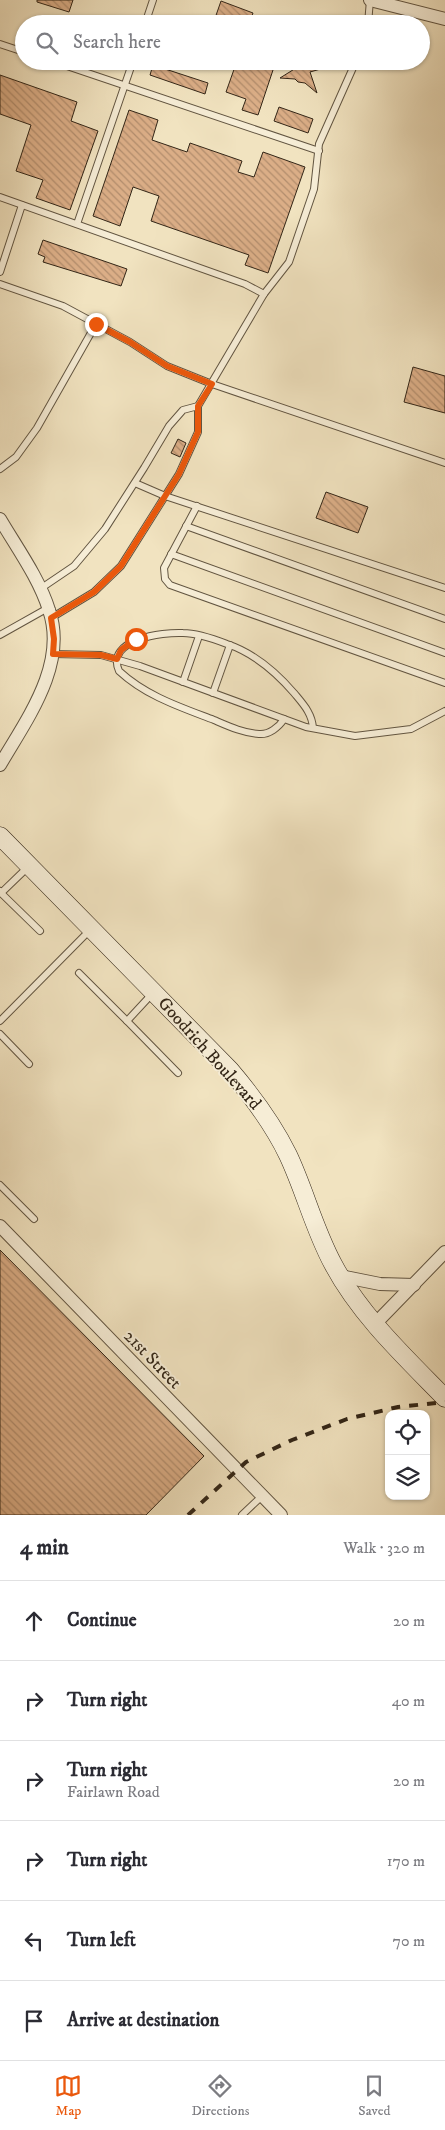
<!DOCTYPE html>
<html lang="en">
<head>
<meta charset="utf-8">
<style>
	:root { --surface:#fff; --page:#f7f7f7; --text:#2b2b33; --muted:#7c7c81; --line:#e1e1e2; --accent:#ea580c }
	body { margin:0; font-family:"IM FELL DW Pica",serif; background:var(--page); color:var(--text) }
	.controls { position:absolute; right:15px; bottom:15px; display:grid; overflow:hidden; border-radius:10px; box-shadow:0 1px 4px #0004 }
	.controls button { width:45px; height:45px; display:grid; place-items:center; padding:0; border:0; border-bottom:1px solid var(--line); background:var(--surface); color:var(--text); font:25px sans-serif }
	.stop { position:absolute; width:15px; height:15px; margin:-11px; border:4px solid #ea580c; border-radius:50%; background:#fff }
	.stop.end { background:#ea580c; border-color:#fff; box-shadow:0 1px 5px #0008 }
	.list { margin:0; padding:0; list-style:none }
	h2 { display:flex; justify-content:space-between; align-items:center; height:65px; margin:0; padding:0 20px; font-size:21px }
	h2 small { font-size:16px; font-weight:400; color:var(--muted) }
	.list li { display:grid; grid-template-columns:32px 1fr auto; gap:15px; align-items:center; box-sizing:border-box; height:80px; padding:0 20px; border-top:1px solid var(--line) }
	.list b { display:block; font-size:19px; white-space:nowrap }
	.list p { margin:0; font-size:16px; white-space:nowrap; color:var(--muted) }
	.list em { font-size:16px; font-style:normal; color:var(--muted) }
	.icon { flex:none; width:28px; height:28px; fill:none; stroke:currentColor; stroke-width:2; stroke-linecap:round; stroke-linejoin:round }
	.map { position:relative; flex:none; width:445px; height:1515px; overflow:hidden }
	.search { position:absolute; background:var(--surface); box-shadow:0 1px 4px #0004; left:15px; right:15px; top:15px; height:55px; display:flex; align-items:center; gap:12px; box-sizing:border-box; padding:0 18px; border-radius:28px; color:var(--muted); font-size:19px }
	.sheet { height:545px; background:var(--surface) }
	nav { display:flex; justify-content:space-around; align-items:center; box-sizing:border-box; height:70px; border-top:1px solid var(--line); background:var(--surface); font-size:14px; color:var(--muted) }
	nav a { display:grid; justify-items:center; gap:2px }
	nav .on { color:var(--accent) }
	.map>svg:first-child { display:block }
</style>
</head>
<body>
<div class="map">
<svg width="445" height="1515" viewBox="0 0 445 1515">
	<defs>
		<pattern id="building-back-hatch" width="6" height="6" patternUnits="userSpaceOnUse" patternTransform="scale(1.25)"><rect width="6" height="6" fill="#dbae87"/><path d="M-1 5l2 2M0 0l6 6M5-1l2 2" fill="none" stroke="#b28d6d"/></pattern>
	</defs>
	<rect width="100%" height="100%" fill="#f1e3c0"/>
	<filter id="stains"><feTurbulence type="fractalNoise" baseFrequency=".004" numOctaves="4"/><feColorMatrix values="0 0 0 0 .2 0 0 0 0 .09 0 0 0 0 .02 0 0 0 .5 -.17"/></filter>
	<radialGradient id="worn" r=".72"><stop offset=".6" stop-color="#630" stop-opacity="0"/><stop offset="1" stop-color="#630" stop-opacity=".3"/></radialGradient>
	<!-- building -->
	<g fill="url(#building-back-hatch)" stroke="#332617">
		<path d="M37,0h36l-4,12 -32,-10z"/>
		<path d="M221,1l32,12 -4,11h-36z"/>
		<path d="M237,61h39l-18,54 -16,-5 4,-11 -20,-7z"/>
		<path d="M294,61l36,1 1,4 -21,6 7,21 -12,-10 -7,-1 -3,-3 -15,-1 16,-10z"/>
		<path d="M153,65l55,18 -3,11 -55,-19z"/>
		<path d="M0,75l77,27 -6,19 27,10 -28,79 -34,-12 7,-18 -27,-9 15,-46 -31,-11z"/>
		<path d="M279,107l34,12 -5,14 -34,-12z"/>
		<path d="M129,110l29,10 -6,20 35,12 3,-9 52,18 -4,11 16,5 9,-25 42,15 -37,106 -23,-8 4,-10 -98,-34 8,-25 -26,-9 -13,39 -27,-10z"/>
		<path d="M43,240l84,29 -6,17 -78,-24 2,-5 -7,-3z"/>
		<path d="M413,367l32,9v37l-41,-11z"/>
		<path d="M178,439l8,4 -6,14 -9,-4z"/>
		<path d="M326,492l42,15 -10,26 -42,-15z"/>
		<path d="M0,1250l204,206 -58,59h-146z"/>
	</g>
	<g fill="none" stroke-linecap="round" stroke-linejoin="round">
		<!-- lane casing -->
		<g stroke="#625541" stroke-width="8">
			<g id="lane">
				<path d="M145,24l8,-24"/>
				<path d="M368,24l2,-24"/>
				<path d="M0,44l24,8"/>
				<path d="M52,61l267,90"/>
				<path d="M0,197l245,87 19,10"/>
				<path d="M77,224l56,-163"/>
				<path d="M0,272l22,-67"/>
				<path d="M0,284l63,22 67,36 37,24 45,18 233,79"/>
				<path d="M198,406l66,-112 25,-32 25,-73 5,-45 37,-83"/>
				<path d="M0,469l16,-12 21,-29 59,-104"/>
				<path d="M135,483l30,13 280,92"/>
				<path d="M197,506l-33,62 1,11 5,6 275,98"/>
				<path d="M186,526l259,93"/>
				<path d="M171,554l274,99"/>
				<path d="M40,589l34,-23 31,-37 39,-61 25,-42 14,-16 15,-4v26l-19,42 -58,92 -27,26 -43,26"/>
				<path d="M0,635l48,-27"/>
				<path d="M53,654l48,1 39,11 166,61 49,9 56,-7 34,-18"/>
				<path d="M183,682l16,-46"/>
				<path d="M213,693l17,-48"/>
				<path d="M284,719c-5,8 -15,16 -25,15 -16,-1 -31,-8 -45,-14 -34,-13 -68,-24 -95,-49 -14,-32 44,-39 64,-38 13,0 31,6 44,11 27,9 48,27 67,49 9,11 18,20 19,35"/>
				<path d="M0,891l1,2 27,-26"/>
				<path d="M1,893l39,38"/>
				<path d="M79,973l48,48 25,-27"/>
				<path d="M0,1021l91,-92"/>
				<path d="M127,1021l51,52"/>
				<path d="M0,1034l29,30"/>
				<path d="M0,1185l34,34"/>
				<path d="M242,1515l20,-19"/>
			</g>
		</g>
		<!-- street casing -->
		<g stroke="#625541" stroke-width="14">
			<g id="street">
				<path d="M370,0l75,19"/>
				<path d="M0,519c17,29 39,59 49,91 19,55 -23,110 -49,155"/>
				<path d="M0,1226l281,289"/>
				<path d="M340,1276l40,8 34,1"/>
				<path d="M375,1324l70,-72"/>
			</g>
		</g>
		<!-- secondary casing -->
		<g stroke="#332617" stroke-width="19">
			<path id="secondary" d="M0,836l230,234c23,27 43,54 58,85 17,36 26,74 45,109 27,51 72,93 112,134"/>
		</g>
		<!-- lane -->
		<use href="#lane" stroke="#f6edd6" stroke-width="6"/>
		<!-- street -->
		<use href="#street" stroke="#f6edd6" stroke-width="12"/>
		<!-- secondary -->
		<use href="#secondary" stroke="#f6edd6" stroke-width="18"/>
		<!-- rail -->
		<path stroke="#332617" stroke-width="4" stroke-dasharray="9 9" stroke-linecap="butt" d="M188,1515l58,-53 46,-22 55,-21 51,-12 47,-5"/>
	</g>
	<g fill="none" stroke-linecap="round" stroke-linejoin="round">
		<!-- route -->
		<path stroke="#ea580c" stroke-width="6" d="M96,324l34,18 37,24 45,18 -14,22v26l-19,42 -58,92 -27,26 -43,26 3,21 -1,15 48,1 16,4 4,-9 15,-11"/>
	</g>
	<g text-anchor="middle" stroke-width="4" stroke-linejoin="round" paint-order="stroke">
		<!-- street labels -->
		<g font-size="18" fill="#332617" stroke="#f6edd6">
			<text transform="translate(210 1053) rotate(48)" y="6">Goodrich Boulevard</text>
			<text transform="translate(153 1359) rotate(46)" y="6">21st Street</text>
		</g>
	</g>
	<rect width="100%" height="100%" filter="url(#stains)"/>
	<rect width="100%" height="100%" fill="url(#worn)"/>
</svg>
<div class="controls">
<button><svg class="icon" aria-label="locate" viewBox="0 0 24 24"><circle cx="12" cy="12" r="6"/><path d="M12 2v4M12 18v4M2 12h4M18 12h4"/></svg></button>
<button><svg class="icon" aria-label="layers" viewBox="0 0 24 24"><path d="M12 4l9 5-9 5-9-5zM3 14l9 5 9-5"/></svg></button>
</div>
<div class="stop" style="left:136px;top:639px"></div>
<div class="stop end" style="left:96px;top:324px"></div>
<div class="search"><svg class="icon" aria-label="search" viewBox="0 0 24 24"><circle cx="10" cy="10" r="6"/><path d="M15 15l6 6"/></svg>Search here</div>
</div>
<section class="sheet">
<h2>4 min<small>Walk · 320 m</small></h2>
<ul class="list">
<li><svg class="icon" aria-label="ahead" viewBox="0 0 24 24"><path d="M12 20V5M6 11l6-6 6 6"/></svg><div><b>Continue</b></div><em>20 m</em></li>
<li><svg class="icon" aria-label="right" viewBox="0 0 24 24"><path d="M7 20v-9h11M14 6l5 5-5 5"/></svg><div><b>Turn right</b></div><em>40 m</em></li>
<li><svg class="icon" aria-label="right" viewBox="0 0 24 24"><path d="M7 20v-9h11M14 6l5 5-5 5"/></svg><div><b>Turn right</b><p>Fairlawn Road</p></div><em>20 m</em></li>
<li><svg class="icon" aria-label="right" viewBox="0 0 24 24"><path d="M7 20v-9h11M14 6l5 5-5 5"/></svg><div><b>Turn right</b></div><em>170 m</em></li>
<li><svg class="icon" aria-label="left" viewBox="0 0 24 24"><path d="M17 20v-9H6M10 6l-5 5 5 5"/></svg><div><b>Turn left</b></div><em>70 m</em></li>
<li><svg class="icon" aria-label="arrive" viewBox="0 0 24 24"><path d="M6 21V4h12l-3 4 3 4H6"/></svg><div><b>Arrive at destination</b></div></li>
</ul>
</section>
<nav>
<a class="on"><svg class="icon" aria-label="map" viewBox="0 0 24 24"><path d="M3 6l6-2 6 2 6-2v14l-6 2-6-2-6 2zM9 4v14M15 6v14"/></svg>Map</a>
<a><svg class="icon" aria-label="directions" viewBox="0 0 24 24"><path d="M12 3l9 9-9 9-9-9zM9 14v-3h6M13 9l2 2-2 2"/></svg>Directions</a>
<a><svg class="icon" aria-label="saved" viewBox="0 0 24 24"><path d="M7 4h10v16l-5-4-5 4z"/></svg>Saved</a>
</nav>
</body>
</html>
